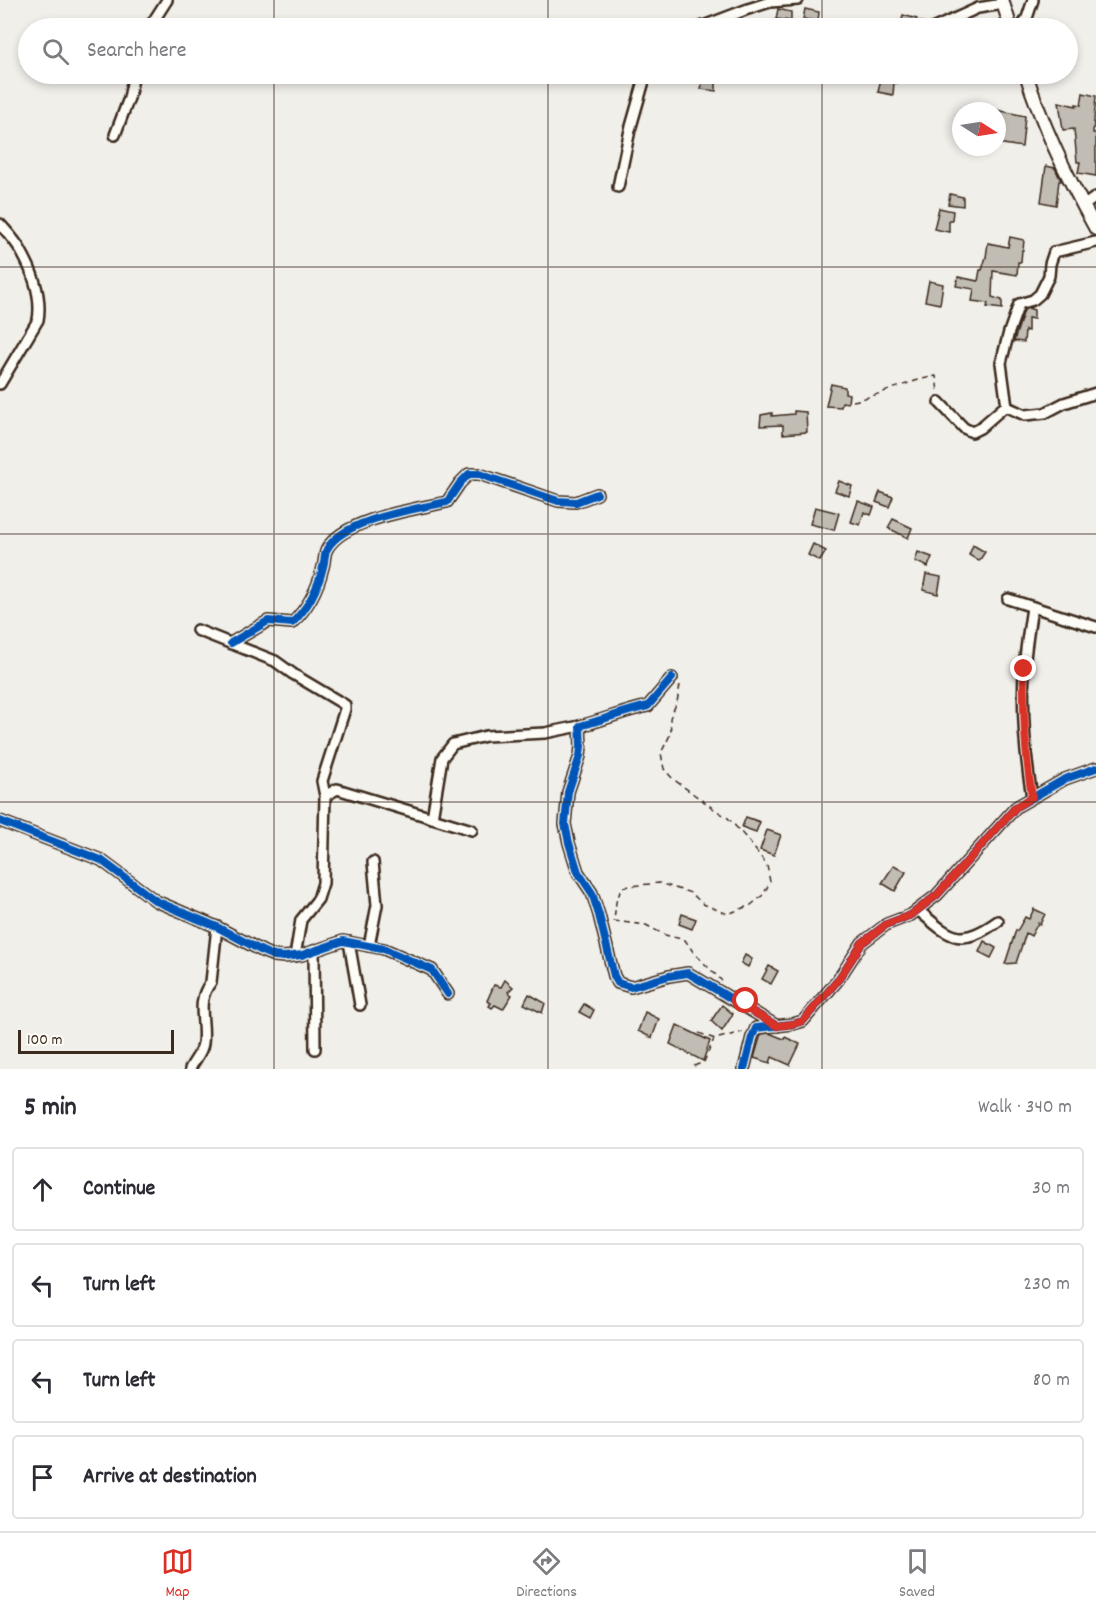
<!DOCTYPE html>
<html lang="en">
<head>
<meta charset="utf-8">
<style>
	:root { --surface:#fff; --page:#f7f7f7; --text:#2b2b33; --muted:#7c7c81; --line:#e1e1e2; --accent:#d93025 }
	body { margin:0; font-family:Dekko,sans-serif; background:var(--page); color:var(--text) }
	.compass { position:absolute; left:952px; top:102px; width:54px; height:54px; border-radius:50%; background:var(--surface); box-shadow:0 3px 9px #0003; rotate:102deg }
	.scale { position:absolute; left:18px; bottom:15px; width:156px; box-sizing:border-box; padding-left:6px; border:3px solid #3b2a1e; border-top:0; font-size:16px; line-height:21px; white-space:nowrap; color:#3b2a1e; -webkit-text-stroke:4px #fdfcf7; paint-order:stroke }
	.stop { position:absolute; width:18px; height:18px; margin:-14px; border:4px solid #d93025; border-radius:50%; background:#fff }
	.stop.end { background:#d93025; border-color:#fff; box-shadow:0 2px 6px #0008 }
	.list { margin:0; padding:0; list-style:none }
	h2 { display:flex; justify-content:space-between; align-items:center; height:78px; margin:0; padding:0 24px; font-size:26px }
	h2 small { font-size:20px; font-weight:400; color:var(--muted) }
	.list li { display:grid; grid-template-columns:39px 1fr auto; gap:18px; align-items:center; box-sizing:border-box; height:84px; margin:0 12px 12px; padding:0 12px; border:2px solid var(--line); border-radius:6px }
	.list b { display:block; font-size:22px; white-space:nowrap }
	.list em { font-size:20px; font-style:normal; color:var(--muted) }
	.icon { flex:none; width:33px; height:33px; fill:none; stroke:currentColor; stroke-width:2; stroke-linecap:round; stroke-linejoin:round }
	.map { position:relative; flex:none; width:1096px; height:1069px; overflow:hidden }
	.search { position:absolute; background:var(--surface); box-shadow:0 3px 9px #0003; left:18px; right:18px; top:18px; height:66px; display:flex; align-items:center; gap:15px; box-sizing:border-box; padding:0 21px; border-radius:33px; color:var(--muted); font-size:22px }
	.sheet { height:462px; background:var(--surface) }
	nav { display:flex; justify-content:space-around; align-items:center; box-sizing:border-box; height:84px; border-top:2px solid var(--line); background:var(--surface); font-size:16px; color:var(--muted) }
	nav a { display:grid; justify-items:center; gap:3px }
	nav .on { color:var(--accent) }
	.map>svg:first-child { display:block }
</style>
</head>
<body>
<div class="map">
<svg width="1096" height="1069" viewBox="0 0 1096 1069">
	<rect width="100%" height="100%" fill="#f1efea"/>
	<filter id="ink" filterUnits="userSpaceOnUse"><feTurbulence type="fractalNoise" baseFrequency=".0167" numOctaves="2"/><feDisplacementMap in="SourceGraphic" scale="12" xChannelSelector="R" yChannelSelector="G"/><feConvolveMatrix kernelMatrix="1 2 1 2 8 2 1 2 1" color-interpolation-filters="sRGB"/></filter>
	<g filter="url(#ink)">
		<!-- building -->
		<g fill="#c1bcb4" stroke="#3b2a1e" stroke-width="1.5">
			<path d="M778,9l13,3v9l-15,-2z"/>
			<path d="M805,9l14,3 -1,9 -15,-2z"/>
			<path d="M903,15l14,4 -1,2 -4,2 -3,4 -8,-2z"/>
			<path d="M882,74h14v9l-2,-1 -1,13 -15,-3z"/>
			<path d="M703,79l13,3v9l-15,-2z"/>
			<path d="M1083,93l13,3 -3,37h3v43l-18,-3 2,-11h-3l-3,-33 -11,1 -4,-28 17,4v-2l5,1z"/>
			<path d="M997,110l28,6 -3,31 -25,-4z"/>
			<path d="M1046,166l9,2 6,13h-2l-3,24 -15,-3z"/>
			<path d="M950,194l13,3v9l-15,-2z"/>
			<path d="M939,208l14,3 -1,9h-3v12l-15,-3z"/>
			<path d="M1010,237l14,3 -1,10h-1l-1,12h-3l-1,13 -24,-4 -1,26 10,3v9l-15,-2 1,-4 -16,-2 2,-12 -18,-3 2,-9 20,4 2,-11h2l4,-13 2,-14 20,4z"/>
			<path d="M929,281l14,3 -3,20 -15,-3z"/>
			<path d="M1028,308l6,2v9l-6,-1v13l-3,-1 -1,12 -10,-1 10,-31z"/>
			<path d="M831,384l14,3v6l4,1 -1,9 -6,-1 -1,5 -15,-1z"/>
			<path d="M794,411l12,1 1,20 -24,2v-9l-23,1 1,-11 11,-2v3l22,-2z"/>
			<path d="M839,481l13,5 -3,10 -14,-5z"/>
			<path d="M880,492l13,5 -4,10 -13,-5z"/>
			<path d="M858,501l16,6 -3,8 -7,-3 -4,13 -9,-3z"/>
			<path d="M815,507l24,6 -5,17 -24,-6z"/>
			<path d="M893,519l19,9 -4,10 -20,-10z"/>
			<path d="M813,544l13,7 -6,10 -12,-6z"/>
			<path d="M973,545l12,7 -6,9 -10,-6z"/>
			<path d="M918,552l14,5 -4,10 -13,-6z"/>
			<path d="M926,574l15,3 -3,17 -15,-4z"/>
			<path d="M746,817l14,5 -4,10 -14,-5z"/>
			<path d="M767,830l14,5 -7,20 -14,-5z"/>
			<path d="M894,865l12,7 -11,19 -13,-8z"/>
			<path d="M1034,909l11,5 -5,10 -2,-1 -7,13 -5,-3 -10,30 -11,1 11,-34 1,1 8,-14 4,2z"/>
			<path d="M682,914l14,5 -4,10 -13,-5z"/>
			<path d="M984,941l12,7 -5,10 -12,-6z"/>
			<path d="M745,955l7,4 -4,8 -7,-4z"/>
			<path d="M769,966l9,5 -7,13 -9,-5z"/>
			<path d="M505,980l8,7 -5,5 4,3 -9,14 -8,-4 -3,3 -3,-2 2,-3 -4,-2 7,-16 7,2z"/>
			<path d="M529,994l16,9 -3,10 -18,-9z"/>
			<path d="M584,1004l10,6 -4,8 -11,-6z"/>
			<path d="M722,1005l11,9 -11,17 -11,-10z"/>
			<path d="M645,1012l14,7 -7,19 -14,-7z"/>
			<path d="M677,1025l33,16 -7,20 -33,-17z"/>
			<path d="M769,1033l15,6 1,-2 15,7 -10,21 -18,-8 -2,6 -16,-5 7,-24z"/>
		</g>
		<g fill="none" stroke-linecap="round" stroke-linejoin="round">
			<!-- street casing -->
			<g stroke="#3b2a1e" stroke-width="14">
				<g id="street">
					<path d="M149,28l18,-28"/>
					<path d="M698,28l50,-19 22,-7 28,-2"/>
					<path d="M916,28h4"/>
					<path d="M934,28l44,-20 25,-4"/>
					<path d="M1021,28l6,-10 6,-18"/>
					<path d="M115,135l14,-37 5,-24"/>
					<path d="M618,187l12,-57 16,-56"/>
					<path d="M1083,206l13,-9"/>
					<path d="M0,224c7,8 16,17 21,27 12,21 21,46 17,69l-38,64"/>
					<path d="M939,402l25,26 8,4 8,-4 23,-20 4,-1 18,8 20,-2 19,-10 32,-10"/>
					<path d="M1007,407l-6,-44 8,-31 10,-28 14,-4 7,-6 9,-18 1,-12 4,-12 42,-10"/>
					<path d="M1008,599l88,28"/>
					<path d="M1032,607c-3,22 -7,43 -8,65 -2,42 1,84 8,125"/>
					<path d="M197,630l78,31 18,13 52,31v4l-23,72 3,15 -2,87 -5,16 -17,21 -6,36"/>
					<path d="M231,643l37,-22 24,2c16,-15 26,-35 31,-56 2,-6 1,-13 4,-18 16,-30 89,-40 120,-47l13,-19 9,-9h10l79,27 18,1 21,-8"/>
					<path d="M672,678l-24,28c-23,5 -45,14 -68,20l1,20 -1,10 -12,36 -3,32 4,19 9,29 14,21 7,22 15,61 4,7 13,4 38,-11 19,-3 89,53"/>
					<path d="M325,796l12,-7 135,41"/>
					<path d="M432,818l10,-60 11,-14 33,-8 59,-3 35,-7"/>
					<path d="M0,821l101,39 55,41 61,26 47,25 10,4 10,1 18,-2 41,-14 41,8 48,21 16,24"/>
					<path d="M918,910c32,27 41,39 80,11"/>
					<path d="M349,942l11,63"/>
					<path d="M369,946l8,-41 -4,-43"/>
					<path d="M314,951l1,98"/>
					<path d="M190,1069c4,-9 12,-16 13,-26 3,-23 -8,-41 8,-61l6,-55"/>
					<path d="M744,1069l8,-32 4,-9 37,-4 10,-3 35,-41 24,-37 25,-19 24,-9 26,-20 79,-88 49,-28 31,-11"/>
				</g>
			</g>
			<!-- secondary casing -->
			<g stroke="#3b2a1e" stroke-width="16">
				<g id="secondary">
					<path d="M1002,0l9,28"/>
					<path d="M1026,74c17,54 42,105 70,155"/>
				</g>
			</g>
			<!-- path -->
			<g stroke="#3b2a1e" stroke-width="1.5" stroke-dasharray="6 4.5" stroke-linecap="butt">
				<path d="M853,401c29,-6 54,-20 83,-25l2,16"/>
				<path d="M680,685l-3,17 -7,16 1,15 -10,20 3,16 9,10 41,30 14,9 19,21 20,26 3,17 -7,13 -12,10 -23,9 -25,-10 -12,-11 -32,-10 -37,4 -6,15 -2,19 32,4 19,10 20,5 9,13 28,28"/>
				<path d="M699,1033l16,6 28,-7"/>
				<path d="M694,1066l10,-4 10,-23"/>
			</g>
			<!-- street -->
			<use href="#street" stroke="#fdfcf7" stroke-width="9"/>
			<!-- secondary -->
			<use href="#secondary" stroke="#fdfcf7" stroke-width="12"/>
			<!-- cycleway casing -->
			<g stroke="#fdfcf7" stroke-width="11">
				<g id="cycleway">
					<path d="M231,643l37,-22 24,2c16,-15 26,-35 31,-56 2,-6 1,-13 4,-18 16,-30 89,-40 120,-47l13,-19 9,-9h10l79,27 18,1 21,-8"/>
					<path d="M672,678l-24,28c-23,5 -45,14 -68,20l1,20 -1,10 -12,36 -3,32 4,19 9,29 14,21 7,22 15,61 4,7 13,4 38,-11 19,-3 89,53"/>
					<path d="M0,821l101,39 55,41 61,26 47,25 10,4 10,1 18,-2 41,-14 41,8 48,21 16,24"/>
					<path d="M744,1069l8,-32 4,-9 37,-4 10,-3 35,-41 24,-37 25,-19 24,-9 26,-20 79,-88 49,-28 31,-11"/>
				</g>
			</g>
			<!-- cycleway -->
			<use href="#cycleway" stroke="#0057b8" stroke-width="8"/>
		</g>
	</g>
	<g fill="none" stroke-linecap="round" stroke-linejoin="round" filter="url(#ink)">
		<!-- route -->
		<path stroke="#d93025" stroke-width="8" d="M746,1001l4,9 27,16 16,-2 10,-3 35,-41 24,-37 25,-19 24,-9 26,-20 79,-88 16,-10c-7,-43 -9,-84 -8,-128"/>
	</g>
	<!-- grid -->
	<path fill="none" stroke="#3b2a1e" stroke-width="1.5" stroke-opacity="0.55" d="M274,0v28M548,0v28M822,0v28M274,74v995M548,74v995M822,74v995M0,267h1096M0,534h1096M0,802h1096"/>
</svg>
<svg class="compass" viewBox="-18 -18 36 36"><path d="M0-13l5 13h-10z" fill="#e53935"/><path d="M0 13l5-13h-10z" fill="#7c7c81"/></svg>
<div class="scale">100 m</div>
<div class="stop" style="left:746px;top:1001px"></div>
<div class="stop end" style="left:1024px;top:669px"></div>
<div class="search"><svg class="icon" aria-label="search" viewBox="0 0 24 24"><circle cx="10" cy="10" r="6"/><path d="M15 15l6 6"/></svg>Search here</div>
</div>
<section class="sheet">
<h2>5 min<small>Walk · 340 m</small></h2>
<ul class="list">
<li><svg class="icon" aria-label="ahead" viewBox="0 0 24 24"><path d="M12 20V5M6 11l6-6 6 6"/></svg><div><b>Continue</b></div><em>30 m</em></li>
<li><svg class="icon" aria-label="left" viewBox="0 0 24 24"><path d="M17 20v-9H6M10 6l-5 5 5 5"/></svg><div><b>Turn left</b></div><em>230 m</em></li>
<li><svg class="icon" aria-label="left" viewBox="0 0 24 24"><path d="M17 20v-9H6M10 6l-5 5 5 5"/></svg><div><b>Turn left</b></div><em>80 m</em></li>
<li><svg class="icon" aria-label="arrive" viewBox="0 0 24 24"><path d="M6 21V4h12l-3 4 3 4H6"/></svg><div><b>Arrive at destination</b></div></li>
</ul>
</section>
<nav>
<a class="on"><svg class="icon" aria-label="map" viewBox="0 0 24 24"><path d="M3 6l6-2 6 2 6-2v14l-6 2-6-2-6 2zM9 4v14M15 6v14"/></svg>Map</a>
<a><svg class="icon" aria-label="directions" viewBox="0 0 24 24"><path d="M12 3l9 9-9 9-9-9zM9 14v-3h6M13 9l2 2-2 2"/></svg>Directions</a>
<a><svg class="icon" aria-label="saved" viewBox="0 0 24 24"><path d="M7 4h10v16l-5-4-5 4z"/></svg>Saved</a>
</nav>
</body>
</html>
